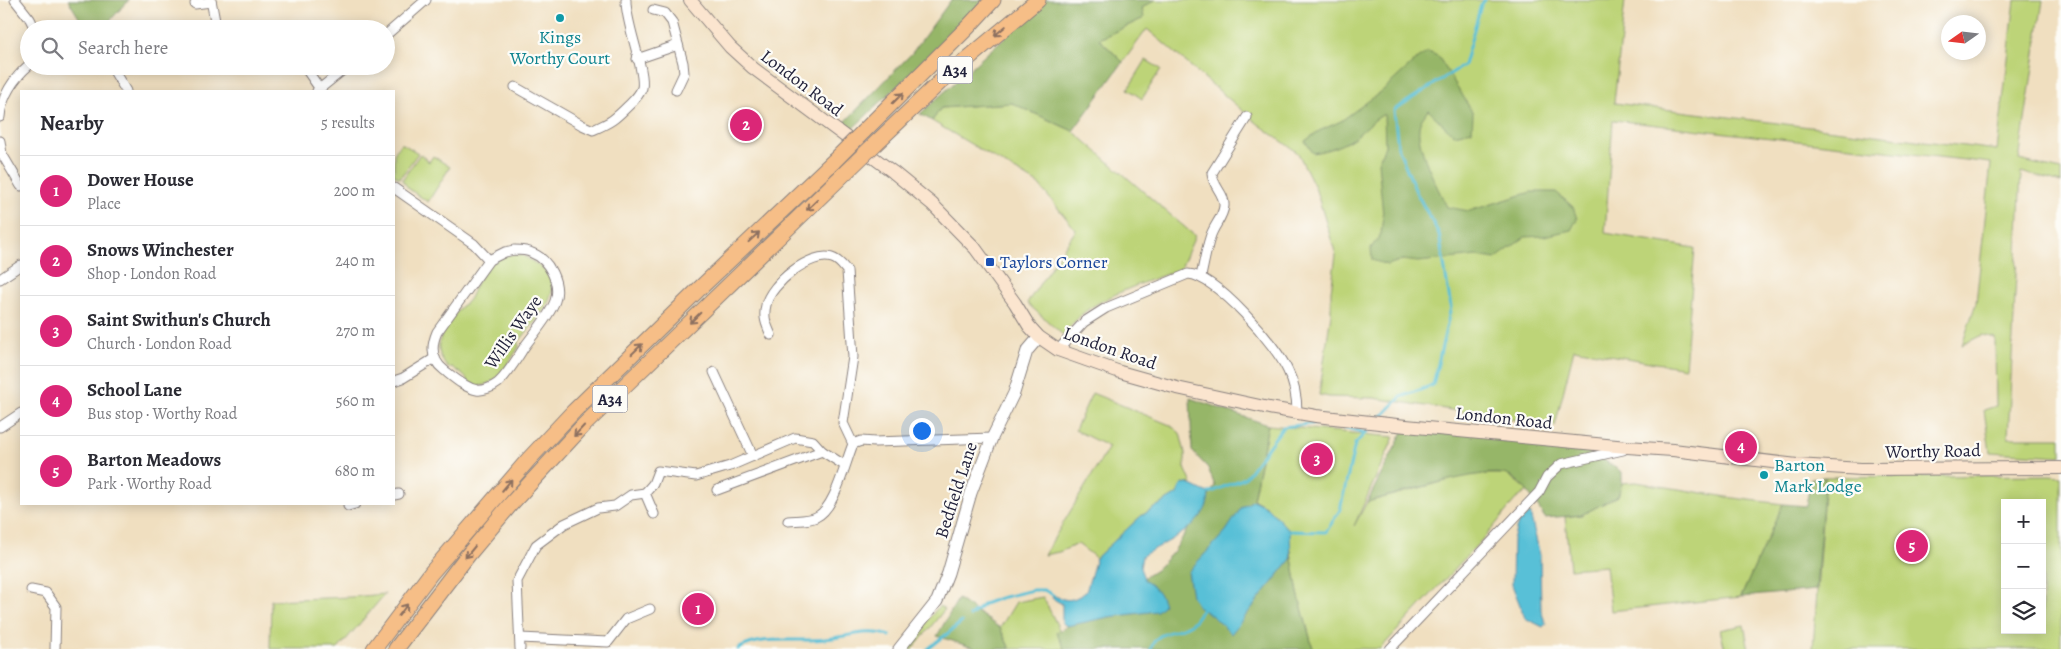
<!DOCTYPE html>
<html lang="en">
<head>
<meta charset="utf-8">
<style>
	:root { --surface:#fff; --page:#f7f7f7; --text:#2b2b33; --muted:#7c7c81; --line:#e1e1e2; --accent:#db2777 }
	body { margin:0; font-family:Alegreya,serif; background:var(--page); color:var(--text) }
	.controls { position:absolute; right:15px; bottom:15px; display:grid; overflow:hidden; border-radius:0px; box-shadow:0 2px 12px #0003 }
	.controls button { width:45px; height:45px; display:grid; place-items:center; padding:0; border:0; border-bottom:1px solid var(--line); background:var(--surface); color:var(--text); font:25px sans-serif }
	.compass { position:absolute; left:1941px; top:15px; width:45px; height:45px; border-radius:50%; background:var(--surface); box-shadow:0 2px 12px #0003; rotate:256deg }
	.you { position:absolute; left:921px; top:430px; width:18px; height:18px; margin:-12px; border:4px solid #fff; border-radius:50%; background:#1a73e8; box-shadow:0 0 0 8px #1a73e833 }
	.badge { display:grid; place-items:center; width:32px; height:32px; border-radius:50%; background:var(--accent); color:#fff; font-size:16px; font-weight:700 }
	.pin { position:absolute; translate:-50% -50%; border:2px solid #fff; box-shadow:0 1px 5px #0006 }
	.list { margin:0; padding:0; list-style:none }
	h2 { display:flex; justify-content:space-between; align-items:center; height:65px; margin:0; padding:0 20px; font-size:21px }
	h2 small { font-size:16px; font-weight:400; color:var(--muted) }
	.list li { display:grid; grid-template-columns:32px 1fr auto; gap:15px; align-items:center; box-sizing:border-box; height:70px; padding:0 20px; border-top:1px solid var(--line) }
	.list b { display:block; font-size:19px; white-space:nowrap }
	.list p { margin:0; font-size:16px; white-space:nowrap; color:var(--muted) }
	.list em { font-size:16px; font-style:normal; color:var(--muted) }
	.icon { flex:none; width:28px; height:28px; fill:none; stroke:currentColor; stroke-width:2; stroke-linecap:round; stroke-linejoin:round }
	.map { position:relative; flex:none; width:2061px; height:649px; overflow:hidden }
	.search { position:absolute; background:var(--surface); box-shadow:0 2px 12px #0003; left:20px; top:20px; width:375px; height:55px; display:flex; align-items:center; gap:12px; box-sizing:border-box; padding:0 18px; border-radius:28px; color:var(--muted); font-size:19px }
	.panel { position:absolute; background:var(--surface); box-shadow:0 2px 12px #0003; left:20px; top:90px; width:375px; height:415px; border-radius:0px }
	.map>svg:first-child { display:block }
</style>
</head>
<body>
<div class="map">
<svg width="2061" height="649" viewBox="0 0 2061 649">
	<rect width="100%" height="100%" fill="#fdfcf7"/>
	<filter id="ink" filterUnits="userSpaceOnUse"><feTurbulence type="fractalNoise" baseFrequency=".02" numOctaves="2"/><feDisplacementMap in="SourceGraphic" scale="10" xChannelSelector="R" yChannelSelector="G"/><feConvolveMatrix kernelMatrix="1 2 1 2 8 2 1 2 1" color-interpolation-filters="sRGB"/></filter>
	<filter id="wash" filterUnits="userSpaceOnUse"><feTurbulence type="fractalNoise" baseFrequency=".0096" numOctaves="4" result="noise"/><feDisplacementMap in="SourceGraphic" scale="20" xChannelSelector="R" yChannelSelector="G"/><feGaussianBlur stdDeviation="1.12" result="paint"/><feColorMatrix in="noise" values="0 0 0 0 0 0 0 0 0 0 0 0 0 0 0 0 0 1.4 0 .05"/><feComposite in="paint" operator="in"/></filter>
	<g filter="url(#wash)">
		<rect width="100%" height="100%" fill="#f0dfc0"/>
		<!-- green -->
		<g fill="#bdd478" stroke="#707b5a" fill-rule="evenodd">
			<path d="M1155,0h470l-11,103 383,47 18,-150h28l-24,160 42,10v13l-40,-11 -13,266h53v18l-71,-4 -6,-42 12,-4 -1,-68 -13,-3 -20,10 14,-42 15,-140 -378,-43 -8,113 90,15 -10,120 -111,-19 -19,77 -181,-28 -45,-1 -10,-2 12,-81v-23l5,-36 -21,-68 -17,-34 -41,-30 -110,-94 -24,33 -24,-23 45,-21 -2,-10z"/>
			<path d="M1146,60l15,9 -19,30 -14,-10z"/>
			<path d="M1012,103l61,28 122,105 -15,34c-26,8 -79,27 -99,45 -6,6 -12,13 -18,20l-36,-32 49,-73 -38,-46 -106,-63 9,-13z"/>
			<path d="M400,144h3l15,9 -18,25 -6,-3v-21z"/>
			<path d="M420,154l9,8 4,-6 17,11 -22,35 -19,-13 -7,-9z"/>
			<path d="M511,254c15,1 16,4 28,12 34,23 -7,57 -21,77l1,4c-10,14 -27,49 -49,36 -5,-3 -1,-2 -5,-6 -4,-4 -9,-7 -13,-10l-4,1c-21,-24 -1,-41 13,-62 10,-4 11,-14 15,-22 4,-7 13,-20 20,-25 4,-2 11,-3 15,-5z"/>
			<path d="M1092,393l78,32 10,8 5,20v15l7,16 -10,-1 -5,11 -36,22 -45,42 -18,-14 -19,8 -15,3 65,-108 -34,-17z"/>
			<path d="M1268,425l126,12 -40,89 13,-24 105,-28h35l21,17 -13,9 -23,29 -112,120h-67l-15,-56 -11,-64 -34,-29z"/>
			<path d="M2050,475l11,1v173h-248l12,-172zM2005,503h37v127h-37z"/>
			<path d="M1636,482l97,16 50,6 -42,93 -130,14 -5,-45 -36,3 -5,-52 16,-2 37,-19 4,-13z"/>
			<path d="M385,594l-47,55h-68l1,-49 80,-3z"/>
			<path d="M1043,597l17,34 -3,2 8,16h-55l-10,-21 16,-26z"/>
			<path d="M939,606l6,3 -32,40h-8z"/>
			<path d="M1744,625l5,24h-24l-5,-19z"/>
		</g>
		<!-- forest -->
		<g fill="#96b668" stroke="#5c6c52">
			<path d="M68,0h61l-27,29h-16z"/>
			<path d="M951,0h32l-29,33 -102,96 -9,-5 69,-71z"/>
			<path d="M1046,0h109l-13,8 2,10 -45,21 24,23 -50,69 -61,-28 -71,5 -9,13 -12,-7z"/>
			<path d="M1428,52l10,4 25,40 10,18 -1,17 -18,4 -26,-25c-2,4 -7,9 -8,13 -7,20 18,65 27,84l22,4 62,-19h25l17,15 4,12 -6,11 -27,6 -19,1 -30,22 -18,-3 -59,6 -15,-2 -16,5 -15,-5 -1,-12 10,-14 2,-19 -5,-53 7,-16 -1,-32c-11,6 -19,15 -29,23 -13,9 -26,13 -42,16l-8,-12 14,-10 22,-10 41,-30 35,-32z"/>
			<path d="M1190,398l78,27 -15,74 14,8 20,22 11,64 15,56h-248l-9,-16 100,-63 18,-19 41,-65 -7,-18 -16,-17z"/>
			<path d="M1406,426l171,16 45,30v11l-4,13 -37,19 -36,3c-10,-15 -20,-36 -38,-43 -21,-9 -113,20 -140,27z"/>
			<path d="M1825,477l-9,113 -75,7 42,-93 23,2 5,-28z"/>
			<path d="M958,599l42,29 10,21h-33l-40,-13z"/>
		</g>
		<!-- water -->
		<g fill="#59c0d7" stroke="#3e7189">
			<path d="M1182,483c11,1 17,7 27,10 0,33 -44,49 -67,63l-2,12 5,13c10,6 16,12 19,24l-7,6 -48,6 -42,9 -5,-3v-19l-10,-6 1,-3c15,7 19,6 33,-3l10,-34 45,-42 36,-22z"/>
			<path d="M1253,500l14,7 23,24 1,28 -60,75 -17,-17 -16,-10 -6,-11 -4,-24 38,-41 15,-23z"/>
			<path d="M1530,513l10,42 1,56 5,13 -3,3 -18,-9 -13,-33 1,-46 5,-16z"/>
		</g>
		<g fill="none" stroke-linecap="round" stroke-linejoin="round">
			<!-- stream -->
			<g stroke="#59c0d7" stroke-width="3">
				<path d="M1380,418l21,-21 32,-12 18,-78 -12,-73 -23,-42 -18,-45 -4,-37 70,-45 17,-60 4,-5"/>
				<path d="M1209,493l36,-15 38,-51 43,-5 40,11"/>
				<path d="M1290,531l36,1 14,-22 15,-66 17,-18"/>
				<path d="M970,616l14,-12 16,-6 33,-8h11l9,5"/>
				<path d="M738,649c25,-15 59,-6 87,-10 22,-2 44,-11 65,-3"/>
				<path d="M928,649l34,-27"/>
				<path d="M1151,649c5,-21 28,-15 41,-26 4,-4 7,-9 10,-13"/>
			</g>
		</g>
	</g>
	<g filter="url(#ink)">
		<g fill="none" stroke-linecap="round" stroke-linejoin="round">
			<!-- minor casing -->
			<g stroke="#89807e" stroke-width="11">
				<g id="minor">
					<path d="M15,0l15,19 5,10"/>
					<path d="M211,0l4,21 4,8"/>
					<path d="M195,4l16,-2"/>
					<path d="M653,10l12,3 7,9 11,41 1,10 -8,17"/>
					<path d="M386,35l40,-35"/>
					<path d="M637,59l41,-14"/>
					<path d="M111,66l15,25"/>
					<path d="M304,66l16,23"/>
					<path d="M515,87l67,38 11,5c18,-8 21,-10 35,-24 6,-6 11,-10 14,-18 4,-17 -17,-66 -16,-88"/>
					<path d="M317,91l31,-25"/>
					<path d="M0,117c1,-20 14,-39 29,-52"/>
					<path d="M0,141l2,13 19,32"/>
					<path d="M394,188l80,56 15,16"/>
					<path d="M514,250c6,0 13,0 18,3 17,6 29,31 23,48 -6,16 -20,31 -30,45 -8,12 -16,27 -27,37 -5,4 -15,8 -21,7 -12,-2 -24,-13 -33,-20 -13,-10 -13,-24 -7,-38l52,-72 16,-8z"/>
					<path d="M1201,276c3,-13 5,-26 9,-38 3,-12 13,-20 14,-32 1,-13 -12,-20 -12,-33l35,-56"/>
					<path d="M0,279l21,-14"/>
					<path d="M771,335c-5,-11 -8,-18 -5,-30 4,-21 45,-54 66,-47 7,2 11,8 15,13l6,86 -10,66 10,21c-8,19 -18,65 -37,73 -7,4 -20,3 -28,4"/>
					<path d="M1058,350l26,-28 22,-14 82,-34c28,1 89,72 100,97 6,12 9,28 9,41"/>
					<path d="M714,372l39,84"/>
					<path d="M394,381l9,-3 32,-20"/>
					<path d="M0,427l21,-14"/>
					<path d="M853,444l8,-3 14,1 117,-4"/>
					<path d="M717,490l105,-39"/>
					<path d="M645,493l8,-9 5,-13 38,5 34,-10 65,-28 18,3 9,10 22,14"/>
					<path d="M394,495l5,-1"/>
					<path d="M348,506l7,-2"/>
					<path d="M31,590l15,3 10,14 -1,42"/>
					<path d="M520,638l88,4 18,-23 24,-10"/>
					<path d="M520,649l-3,-68 19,-36 28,-21 34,-16 17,-2 16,-11 14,-2 9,21"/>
					<path d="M1390,649l149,-157 8,-15 14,-13 62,-14"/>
				</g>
			</g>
			<!-- tertiary casing -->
			<g stroke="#89807e" stroke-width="13">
				<path id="tertiary" d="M899,649l38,-48 11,-28 23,-80 21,-55 22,-45 13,-42 12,-14"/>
			</g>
			<!-- secondary casing -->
			<g stroke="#89807e" stroke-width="14">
				<path id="secondary" d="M690,0l40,47 23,21 140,104 39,32 43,44 40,55 14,23 10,11 19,13 62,22 57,16 92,20 47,8 90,10 221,21 46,3 124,15 64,4 200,-1"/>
			</g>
			<!-- trunk casing -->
			<g stroke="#89807e" stroke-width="17">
				<g id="trunk">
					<path d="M863,132l106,-106 24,-26"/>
					<path d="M876,143l64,-61 98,-82"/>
					<path d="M374,649l57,-76 97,-113 46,-49 124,-121 136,-129"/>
					<path d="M396,649l72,-94 42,-50 73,-79 264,-255"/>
				</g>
			</g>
			<!-- minor -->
			<use href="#minor" stroke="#fff" stroke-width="9"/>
			<!-- tertiary -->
			<use href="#tertiary" stroke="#fff" stroke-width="11"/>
			<!-- secondary -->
			<use href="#secondary" stroke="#fbe5cf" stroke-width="12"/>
			<!-- trunk -->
			<use href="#trunk" stroke="#f6be87" stroke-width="15"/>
			<!-- trunk-bridge casing -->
			<g stroke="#89807e" stroke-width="17" stroke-linecap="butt">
				<g id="trunk-bridge">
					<path d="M834,161l29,-29"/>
					<path d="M847,171l29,-28"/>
				</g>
			</g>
			<!-- trunk-bridge -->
			<use href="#trunk-bridge" stroke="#f6be87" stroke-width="15"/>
		</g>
		<!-- one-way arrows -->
		<defs><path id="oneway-shaft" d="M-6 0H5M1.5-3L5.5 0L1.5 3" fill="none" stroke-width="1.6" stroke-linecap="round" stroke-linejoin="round" transform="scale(1.25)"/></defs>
		<g stroke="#8c7061">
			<use href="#oneway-shaft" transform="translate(1000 31) rotate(140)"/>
			<use href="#oneway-shaft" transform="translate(898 98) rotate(-45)"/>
			<use href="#oneway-shaft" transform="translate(812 205) rotate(136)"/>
			<use href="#oneway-shaft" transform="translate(754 237) rotate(-43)"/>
			<use href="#oneway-shaft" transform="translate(695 318) rotate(136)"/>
			<use href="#oneway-shaft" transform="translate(637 349) rotate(-44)"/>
			<use href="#oneway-shaft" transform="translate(579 431) rotate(133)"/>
			<use href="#oneway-shaft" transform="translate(507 485) rotate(-50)"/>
			<use href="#oneway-shaft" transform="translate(470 552) rotate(130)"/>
			<use href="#oneway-shaft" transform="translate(403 610) rotate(-53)"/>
		</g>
	</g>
	<!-- markers -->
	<g fill="#0f9aa8" stroke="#fdfcf7" stroke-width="2">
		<circle cx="560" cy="18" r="5"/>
		<circle cx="1764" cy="475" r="5"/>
	</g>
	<rect fill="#1a4fb4" stroke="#fdfcf7" stroke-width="2" x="985" y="257" width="10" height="10" rx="2.5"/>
	<g text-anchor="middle" stroke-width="4.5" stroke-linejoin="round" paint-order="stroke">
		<!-- shield labels -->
		<g fill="#fdfcf7" stroke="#646373" stroke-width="1">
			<rect x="937.5" y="56.5" width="35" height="27" rx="4"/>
			<rect x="592.5" y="385.5" width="35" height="27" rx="4"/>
		</g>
		<g font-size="16" font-weight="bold" fill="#22223b">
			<text x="955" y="76">A34</text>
			<text x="610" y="405">A34</text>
		</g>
		<!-- culture labels -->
		<g font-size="18" fill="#0d838f" stroke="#fdfcf7">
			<text x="560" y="43">Kings<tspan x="560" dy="21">Worthy Court</tspan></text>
			<text x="1774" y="471" text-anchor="start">Barton<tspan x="1774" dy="21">Mark Lodge</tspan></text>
		</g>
		<!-- street labels -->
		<g font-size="18" fill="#22223b" stroke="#fdfcf7">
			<text transform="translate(802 83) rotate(37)" y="6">London Road</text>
			<text transform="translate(513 332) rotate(-55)" y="6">Willis Waye</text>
			<text transform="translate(1110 348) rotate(19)" y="6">London Road</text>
			<text transform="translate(1504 418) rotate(6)" y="6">London Road</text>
			<text transform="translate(1933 451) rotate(-1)" y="6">Worthy Road</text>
			<text transform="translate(956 490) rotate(-72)" y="6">Bedfield Lane</text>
		</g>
		<!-- transit labels -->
		<g font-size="18" fill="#164399" stroke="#fdfcf7" text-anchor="start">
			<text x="1000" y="268">Taylors Corner</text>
		</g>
	</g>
</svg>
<div class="controls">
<button>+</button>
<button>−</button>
<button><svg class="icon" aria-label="layers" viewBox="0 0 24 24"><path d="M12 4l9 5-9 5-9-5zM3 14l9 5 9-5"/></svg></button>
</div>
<svg class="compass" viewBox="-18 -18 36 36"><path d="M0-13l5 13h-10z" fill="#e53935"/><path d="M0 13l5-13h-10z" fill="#7c7c81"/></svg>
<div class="you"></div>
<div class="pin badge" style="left:698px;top:609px">1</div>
<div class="pin badge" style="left:746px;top:125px">2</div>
<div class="pin badge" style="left:1317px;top:459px">3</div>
<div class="pin badge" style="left:1741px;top:447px">4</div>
<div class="pin badge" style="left:1912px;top:546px">5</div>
<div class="search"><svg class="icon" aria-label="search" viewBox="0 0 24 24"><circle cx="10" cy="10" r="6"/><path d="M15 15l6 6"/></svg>Search here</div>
<section class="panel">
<h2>Nearby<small>5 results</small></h2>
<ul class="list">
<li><span class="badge">1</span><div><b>Dower House</b><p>Place</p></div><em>200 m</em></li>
<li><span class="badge">2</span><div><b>Snows Winchester</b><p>Shop · London Road</p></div><em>240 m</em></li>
<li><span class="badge">3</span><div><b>Saint Swithun's Church</b><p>Church · London Road</p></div><em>270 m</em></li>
<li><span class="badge">4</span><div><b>School Lane</b><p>Bus stop · Worthy Road</p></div><em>560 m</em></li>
<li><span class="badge">5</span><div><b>Barton Meadows</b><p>Park · Worthy Road</p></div><em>680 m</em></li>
</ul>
</section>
</div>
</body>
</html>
